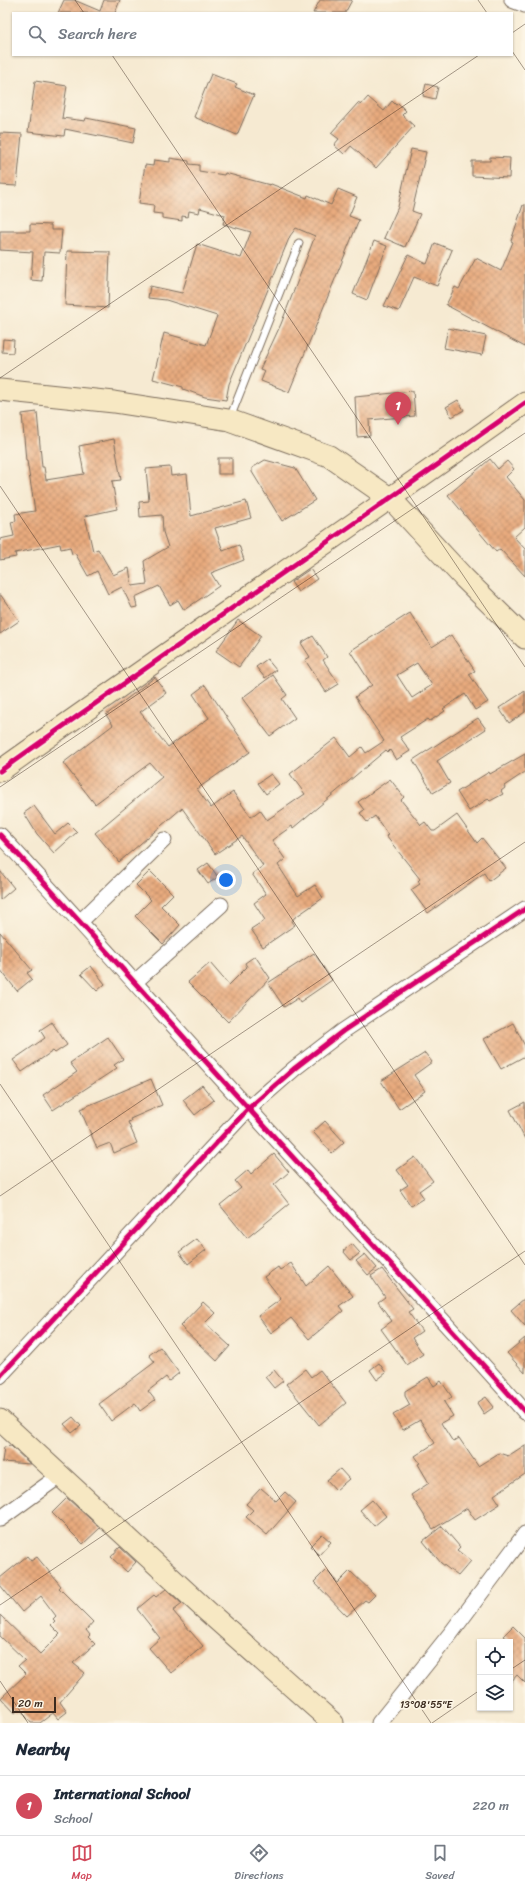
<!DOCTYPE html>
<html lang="en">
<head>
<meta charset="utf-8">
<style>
	:root { --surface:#fff; --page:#f6f6f7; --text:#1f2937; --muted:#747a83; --line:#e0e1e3; --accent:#d1495b }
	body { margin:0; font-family:Sriracha,sans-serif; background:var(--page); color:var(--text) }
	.controls { position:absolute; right:12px; bottom:12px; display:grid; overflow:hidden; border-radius:0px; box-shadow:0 1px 3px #0004 }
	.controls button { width:36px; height:36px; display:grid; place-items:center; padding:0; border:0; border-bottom:1px solid var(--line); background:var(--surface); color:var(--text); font:20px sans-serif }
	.scale { position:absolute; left:12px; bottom:10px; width:44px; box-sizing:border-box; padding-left:4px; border:2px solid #3b2a1e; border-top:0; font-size:11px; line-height:14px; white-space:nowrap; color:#3b2a1e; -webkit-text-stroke:3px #fcf5e5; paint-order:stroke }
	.you { position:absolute; left:226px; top:880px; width:14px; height:14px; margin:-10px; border:3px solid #fff; border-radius:50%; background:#1a73e8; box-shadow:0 0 0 6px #1a73e833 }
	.badge { display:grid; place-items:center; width:26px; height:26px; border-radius:50%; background:var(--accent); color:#fff; font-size:13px; font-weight:700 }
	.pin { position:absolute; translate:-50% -33px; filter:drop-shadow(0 1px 2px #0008) }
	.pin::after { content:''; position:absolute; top:21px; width:14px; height:12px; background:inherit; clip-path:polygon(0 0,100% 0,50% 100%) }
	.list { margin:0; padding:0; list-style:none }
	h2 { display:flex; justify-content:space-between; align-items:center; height:52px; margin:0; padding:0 16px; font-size:17px }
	h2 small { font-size:13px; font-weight:400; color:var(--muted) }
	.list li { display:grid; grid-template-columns:26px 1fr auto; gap:12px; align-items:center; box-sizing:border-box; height:60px; padding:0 16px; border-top:1px solid var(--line) }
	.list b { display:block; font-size:15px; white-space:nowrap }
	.list p { margin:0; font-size:13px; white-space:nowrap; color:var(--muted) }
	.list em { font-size:13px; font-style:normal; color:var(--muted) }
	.icon { flex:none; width:22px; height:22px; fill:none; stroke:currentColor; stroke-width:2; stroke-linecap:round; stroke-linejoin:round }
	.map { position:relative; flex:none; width:525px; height:1723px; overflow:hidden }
	.search { position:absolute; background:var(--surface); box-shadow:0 1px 3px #0004; left:12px; right:12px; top:12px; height:44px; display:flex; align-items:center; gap:10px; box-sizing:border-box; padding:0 14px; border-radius:0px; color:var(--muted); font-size:15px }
	.sheet { height:112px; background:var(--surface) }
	nav { display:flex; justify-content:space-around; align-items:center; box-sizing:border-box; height:56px; border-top:1px solid var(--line); background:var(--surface); font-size:11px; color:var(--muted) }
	nav a { display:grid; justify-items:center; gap:2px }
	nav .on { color:var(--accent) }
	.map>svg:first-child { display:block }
</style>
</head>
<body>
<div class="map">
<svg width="525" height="1723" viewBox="0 0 525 1723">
	<defs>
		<pattern id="building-cross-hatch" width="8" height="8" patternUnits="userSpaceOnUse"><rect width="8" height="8" fill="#e8aa7e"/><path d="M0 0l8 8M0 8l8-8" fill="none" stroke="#bd8b67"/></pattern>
	</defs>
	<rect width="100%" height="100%" fill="#fcf5e5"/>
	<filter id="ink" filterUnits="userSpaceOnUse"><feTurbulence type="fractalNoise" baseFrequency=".025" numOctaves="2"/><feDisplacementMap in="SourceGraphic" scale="8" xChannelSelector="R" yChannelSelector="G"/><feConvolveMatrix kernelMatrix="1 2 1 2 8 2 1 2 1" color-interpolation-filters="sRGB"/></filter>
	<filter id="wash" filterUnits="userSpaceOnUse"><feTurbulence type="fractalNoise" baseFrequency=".012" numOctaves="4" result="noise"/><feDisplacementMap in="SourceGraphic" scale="16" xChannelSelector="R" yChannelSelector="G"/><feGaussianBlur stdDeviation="0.9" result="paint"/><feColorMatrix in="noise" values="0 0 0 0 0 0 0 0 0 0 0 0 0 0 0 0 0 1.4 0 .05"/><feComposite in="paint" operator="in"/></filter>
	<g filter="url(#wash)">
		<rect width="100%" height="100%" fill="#f6ead2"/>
		<g id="blocks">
			<!-- building -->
			<g fill="url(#building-cross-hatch)" fill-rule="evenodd">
				<path d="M64,0h10l26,11 4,-11h16l-5,13h-57z"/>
				<path d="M320,0h32l-7,13h-32z"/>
				<path d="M211,74l26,10 -2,3 19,8 -17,40 -43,-18z"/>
				<path d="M35,81l32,5 -5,32 23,3 1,-3 50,10 -3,15 -68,-14 -1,7 -36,-4z"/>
				<path d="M426,84l12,3 -3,12 -12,-3z"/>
				<path d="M368,97l16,14 8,-10 4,4 2,-2 8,8 -4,4 12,11 -38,42 -25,-22 -7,8 -10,-9 5,-6 -8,-6 27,-30 3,2z"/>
				<path d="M0,133l22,1 -5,52 -17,-1z"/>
				<path d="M411,149l15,3 -14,59 8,3 -15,33 -21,-9 14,-31z"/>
				<path d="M490,157l20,1 -1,20 -37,-2v-15h18z"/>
				<path d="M170,158l19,3v3l10,1v6l25,4 1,-2 45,12 1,-1 36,14 1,-3 23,10 7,-16 19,8 -8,19 10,4 -70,172 -28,-11 4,-10 -5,-2 21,-45 34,-88 -19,-8 -6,8 -61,148 -3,16 -21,-3 -22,-8v-2l-30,-8 11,-46 42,12 11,-29 -51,-16 -18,-2 2,-12 32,7 15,-49 44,14 10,-26 -28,-8 2,-9 -25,-7 -1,5 -10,-2 -1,6 -6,-1v5l-20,-3v-4l-9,-1 1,-8 -15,-2 6,-38 8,1 1,-6 16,2z"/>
				<path d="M523,205h2v142l-79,-42 9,-18 4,2 17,-31 25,13 12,-29 -2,-1z"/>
				<path d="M30,224l21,1v5h11l-2,23 -16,-1 -2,29 -11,-1 2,-28 -33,-2v-19h30z"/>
				<path d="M374,241l13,5 -20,54 -14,-6z"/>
				<path d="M435,243l17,7 -15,36 -23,-9 -15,34 -15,-5 24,-51 19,9z"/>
				<path d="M67,251l43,1 -2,56 -43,-3z"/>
				<path d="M448,328l38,8 -4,19 -38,-7z"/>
				<path d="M3,339l11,1 -1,13 -11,-1z"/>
				<path d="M413,391l2,25 -46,4 1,16 -13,1 -2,-40z"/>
				<path d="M458,400l6,10 -12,7 -6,-10z"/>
				<path d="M37,412l5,55h2l2,13 38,-6 -5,-28 35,-7 7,41 -9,1 5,28 -32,7 8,35 5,-2 15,26 16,-7 3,18 15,-2 -3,-23 24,-14 -5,-15 -1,-17 -22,2 -1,-15 10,-1 -3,-32 24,-2 1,9 16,-2 4,42 55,-15 5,17 -36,10 8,23 16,-6 5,15 -33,13 8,13 -35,24 -6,-10 -8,5 -11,-19 -24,11 2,10 -5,1 -10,-21 -14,7 -11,-23 -9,5 -13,-23 -3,1 -2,-7 -9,2 -1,-5 -45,9 1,4 -16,3v-21l14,-3 -3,-14 5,-1 -1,-7 20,-3 -8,-50h-1l-4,-47z"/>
				<rect x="218" y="458" width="14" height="16"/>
				<path d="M490,459l8,10 9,-8 7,8 -8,8 19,23v27l-11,10 11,12v27l-25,-27 -4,3 -48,-57z"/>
				<path d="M265,460l30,8 20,32 -33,21 -30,-49v-4z"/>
				<path d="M310,569l7,10 -19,13 -7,-10z"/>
				<path d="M0,594l19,27 -19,13z"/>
				<path d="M410,613l22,34 19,-12 24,36 -6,3 19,28 -13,8 -10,-16 -22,15 2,2 -15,10 -2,-2 -28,18 10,14 -14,9 -6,-10 -2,2 -2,-2 -93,78 -1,-2 -20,14 13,19 -7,6 20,31 17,-11 8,13 -29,20 -2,3 3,4 -32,22 -12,-18 14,-9 -11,-17 12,-9 -14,-20 11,-8 -21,-30 -27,18 -33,-46 -63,54 -24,-29 67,-56 -12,-14 -55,41 -32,-41 50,-38 -7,-10 49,-38 11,16 -26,19 28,35 41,-29 -16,-24 12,-9 45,67 -53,37 14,19 22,-16 18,25 9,-7 7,10 38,-26 -15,-20 46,-36 14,19 12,-10 4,6 18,-12 -29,-44 17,-12 -22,-34zM417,663l15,22 -20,13 -15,-23z"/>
				<path d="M238,620l23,16 -22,31 -23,-16z"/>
				<path d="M313,636l14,21 -4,3 16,24 -13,8 -21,-32 5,-3 -9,-14z"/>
				<path d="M267,659l9,11 -11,8 -9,-11z"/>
				<path d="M273,675l14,20 -5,4 13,19 -25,18 -28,-38z"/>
				<path d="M525,691v21l-16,11 -10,-15z"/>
				<path d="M478,718l8,11 -49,32 13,22 -17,10 -20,-33z"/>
				<path d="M525,754v18l-21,14 1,2 -4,3 2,3 -13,7 -2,-2 -19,12 -12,-19 32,-20 1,2z"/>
				<path d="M271,774l8,10 -13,10 -8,-11z"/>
				<path d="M390,779l14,18 -3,3 20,25 4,-3 7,9h3l22,-16 20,28 5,-5 24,30 -17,13 -5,-8 -56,40 -17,-23 9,-6 -2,-3 2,-2 -34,-43 2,-1 -13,-19 -8,6 -7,-9 4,-3 -6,-8z"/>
				<path d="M34,806l21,28 13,-11 9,9 -23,21 -17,-19 -13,-21z"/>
				<path d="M208,863l10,14 -10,7 -10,-14z"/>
				<path d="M0,871l14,17 -14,12z"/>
				<path d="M150,871l23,23 -12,12 19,19 -17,19 -28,-28 16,-16 -15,-15z"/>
				<path d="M0,932l32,38 -5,3 5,6 -15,12 -17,-22z"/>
				<path d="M314,953l18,27 -32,22 -2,-4 -14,9 -16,-24z"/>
				<path d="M255,956l15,22 -42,44 -40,-40 22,-19 19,22 18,-18 -2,-4z"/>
				<path d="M91,966l14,18 -8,7 -16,-17z"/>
				<path d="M52,1022l15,23 -12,8 -2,-2 -31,21 -9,-12 32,-22 -5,-8z"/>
				<path d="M513,1023l12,23v10l-24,13 -17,-30z"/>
				<path d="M108,1037l15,22 -9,6 3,3 -64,42 -10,-15 34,-23 -7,-9z"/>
				<path d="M425,1053l7,9 -18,13 11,16 -26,18 -18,-28z"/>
				<path d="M151,1079l11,26 -32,14 1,2 -3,1 9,21 -23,10 -4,-10 -13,5 -17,-39z"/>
				<path d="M202,1085l12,15 -19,15 -12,-15z"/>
				<path d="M525,1102v37l-15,-29z"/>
				<path d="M325,1121l19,21 -12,11 -19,-21z"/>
				<path d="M274,1154l15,18 -15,13 15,19 -42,34 -27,-33 21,-17 -6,-7 13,-11 3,4z"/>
				<path d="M415,1157l18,24 -14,10 5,7 -13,8 -11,-16 8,-5 -11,-15z"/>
				<path d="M197,1239l9,11 -18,14 -9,-12z"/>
				<path d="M352,1244l8,9 -9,7 -8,-9z"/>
				<path d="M365,1254l12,14 -9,7 -12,-14z"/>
				<path d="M291,1263l15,23 23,-20 24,30 -14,10 4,5 -34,28 -18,-21 -20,15 -13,-17 23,-17 -17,-22 14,-10 2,3z"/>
				<path d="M382,1269l31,40 -5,3 14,19 -10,7 11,16 -16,11 -26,-36 11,-8 -14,-19 7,-5 -14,-21z"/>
				<path d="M525,1298v28l-14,-16z"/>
				<path d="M203,1302l12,11 -10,10 25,23 -13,15 -37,-35z"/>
				<path d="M525,1338v35l-18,-20z"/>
				<path d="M160,1347l19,26 -10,8 -3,-4 -18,14 7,9 -15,11 -5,-8 -24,18 -12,-17 56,-42 -6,-7z"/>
				<path d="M379,1363l7,10 -9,7 -7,-10z"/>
				<path d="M305,1369l6,8 9,-7 26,33 -27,22 -33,-41z"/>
				<path d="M274,1370l9,11 -9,7 -9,-11z"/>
				<path d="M428,1377l6,9 7,-5 11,16 -8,5 9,14 -12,7 12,19 6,-4 19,28 21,-13 9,3 17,-11v29l-31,21 6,9 -25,16 -8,-12 -34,21 -22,-34 18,-12 -11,-19 2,-1 -5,-7 20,-13 -15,-23 -17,10 -10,-15 17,-10 -5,-9v-5z"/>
				<path d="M486,1397l8,10 -10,7 -7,-11z"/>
				<path d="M73,1417l8,9 -9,7 -8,-9z"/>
				<path d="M11,1446l19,18 -28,-2 2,-15z"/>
				<path d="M340,1469l9,10 -13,11 -9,-10z"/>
				<path d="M261,1488l15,13 9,-9 11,10 -29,33 -21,-18 7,-7 -7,-6z"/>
				<path d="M67,1498l33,30 -17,16 -31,-31z"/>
				<path d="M372,1500l14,16 -12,10 -14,-16z"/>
				<path d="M442,1526l18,21 -3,3 14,11 -13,15 -17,-13 -18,-22z"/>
				<path d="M322,1534l9,8 -12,13 -9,-9z"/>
				<path d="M120,1547l16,15 -9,10 -16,-15z"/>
				<path d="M27,1556l4,5 6,-4 24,29 -2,2 34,34 -7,8 4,5 -2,2 7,7 -22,19 12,10 -25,29 7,10 -9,7 -5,-6 -13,10h-9l-11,-14 -5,4 -14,-15 25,-24 -8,-8 7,-6 -25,-24v-21l40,39 20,-20 -9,-9 4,-4 -2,-2 3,-3 -15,-20 -19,16 -22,-27v-7z"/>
				<path d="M326,1570l12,13 12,-12 25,24 -7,7 -3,-2 -18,16 -33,-34z"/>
				<path d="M166,1589l16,15 -9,7 30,35 -32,27 -22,-25 11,-10 -23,-29 17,-14 2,2z"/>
				<path d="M513,1626l12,12v45l-8,-8 -7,8v-41l-7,-6z"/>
			</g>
		</g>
	</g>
	<g filter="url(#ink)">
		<use href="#blocks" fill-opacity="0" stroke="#7c6d5d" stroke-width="1"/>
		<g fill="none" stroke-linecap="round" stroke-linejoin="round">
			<!-- lane casing -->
			<g stroke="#7c6d5d" stroke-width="9">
				<path id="lane" d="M230,418l69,-175"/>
			</g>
			<!-- street casing -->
			<g stroke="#7c6d5d" stroke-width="17">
				<g id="street">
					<path d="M512,0l13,5"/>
					<path d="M0,835c84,90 165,182 248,273 92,102 186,201 277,304"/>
					<path d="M81,921l83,-81"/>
					<path d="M135,982l86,-77"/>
					<path d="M0,1376l248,-267 47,-41 48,-37 182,-122"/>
					<path d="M0,1519l62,-45"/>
					<path d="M379,1723l72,-90 74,-99"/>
				</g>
			</g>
			<!-- secondary casing -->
			<g stroke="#7c6d5d" stroke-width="23">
				<g id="secondary">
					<path d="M0,390l114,12 115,18 100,36 62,43 73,79 61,60"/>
					<path d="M0,771c174,-124 351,-244 525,-368"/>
					<path d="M0,1420l207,191 126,112"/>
				</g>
			</g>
			<!-- lane -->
			<use href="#lane" stroke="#fff" stroke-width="7"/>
			<!-- street -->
			<use href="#street" stroke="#fff" stroke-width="15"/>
			<!-- secondary -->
			<use href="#secondary" stroke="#f7e8c3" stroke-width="21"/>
			<!-- cycleway casing -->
			<g stroke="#fcf5e5" stroke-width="8">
				<g id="cycleway">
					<path d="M0,771c174,-124 351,-244 525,-368"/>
					<path d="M0,835c84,90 165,182 248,273 92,102 186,201 277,304"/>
					<path d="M0,1376l248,-267 47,-41 48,-37 182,-122"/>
				</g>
			</g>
			<!-- cycleway -->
			<use href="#cycleway" stroke="#d6006c" stroke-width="5"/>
		</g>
	</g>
	<!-- ticks -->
	<path fill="none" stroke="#3b2a1e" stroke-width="1" stroke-opacity="0.45" d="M75,0l9,13M478,0l9,13M512,33l13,-9M512,51l13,19M112,55l413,612M0,378l479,-323M0,486l525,779M0,787l525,-354M0,1084l431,639M0,1196l525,-354M0,1605l525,-354M510,1670l15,-10M0,1681l28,42M432,1723l48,-33"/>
	<g font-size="10" text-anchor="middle" fill="#3b2a1e" stroke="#fcf5e5" stroke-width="3.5" stroke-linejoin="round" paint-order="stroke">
		<text x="426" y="1708">13°08'55"E</text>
	</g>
</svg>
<div class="controls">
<button><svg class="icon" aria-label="locate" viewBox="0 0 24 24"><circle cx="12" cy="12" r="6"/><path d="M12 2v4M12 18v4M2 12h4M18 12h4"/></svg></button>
<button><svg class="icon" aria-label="layers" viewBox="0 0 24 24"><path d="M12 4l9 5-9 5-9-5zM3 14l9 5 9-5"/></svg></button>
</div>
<div class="scale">20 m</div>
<div class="you"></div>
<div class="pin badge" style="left:398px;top:425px">1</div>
<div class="search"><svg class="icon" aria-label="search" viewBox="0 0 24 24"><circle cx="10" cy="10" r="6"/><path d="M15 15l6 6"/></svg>Search here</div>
</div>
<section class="sheet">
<h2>Nearby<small></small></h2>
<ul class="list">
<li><span class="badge">1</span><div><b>International School</b><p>School</p></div><em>220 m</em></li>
</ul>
</section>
<nav>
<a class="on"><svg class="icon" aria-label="map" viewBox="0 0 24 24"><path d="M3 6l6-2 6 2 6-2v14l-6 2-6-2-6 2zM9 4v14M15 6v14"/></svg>Map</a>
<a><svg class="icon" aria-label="directions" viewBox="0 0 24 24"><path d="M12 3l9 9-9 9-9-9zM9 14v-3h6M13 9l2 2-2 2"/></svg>Directions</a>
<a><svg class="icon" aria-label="saved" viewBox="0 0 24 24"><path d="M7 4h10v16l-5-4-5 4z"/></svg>Saved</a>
</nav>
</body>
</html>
